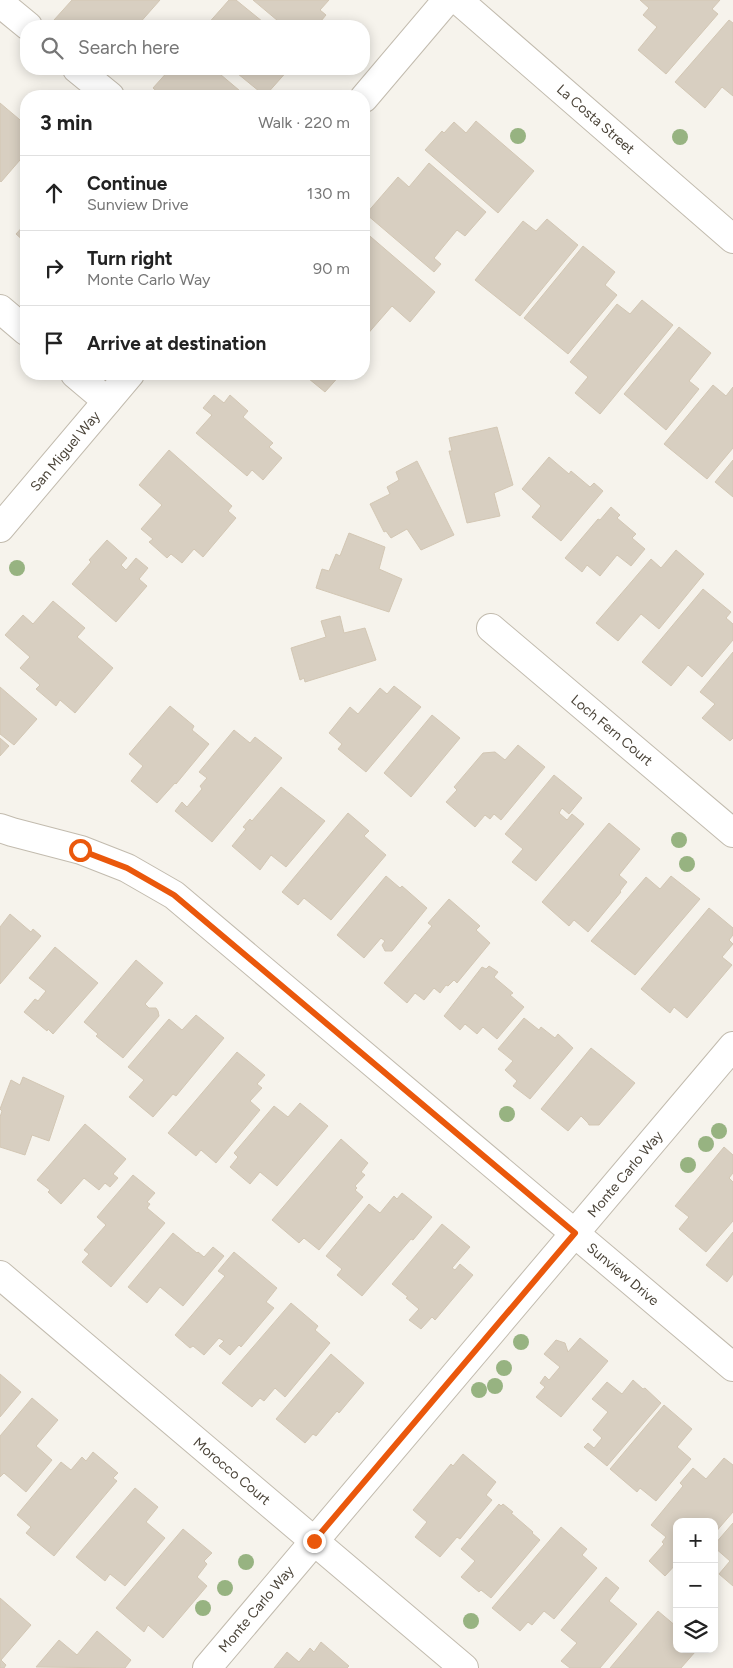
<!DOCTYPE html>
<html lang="en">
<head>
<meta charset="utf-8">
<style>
	:root { --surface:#fff; --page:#f2f2f2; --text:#222; --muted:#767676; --line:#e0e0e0 }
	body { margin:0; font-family:Figtree,sans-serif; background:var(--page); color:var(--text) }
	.controls { position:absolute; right:15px; bottom:15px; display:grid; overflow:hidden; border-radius:10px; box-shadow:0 2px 12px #0003 }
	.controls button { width:45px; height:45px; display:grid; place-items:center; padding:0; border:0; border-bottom:1px solid var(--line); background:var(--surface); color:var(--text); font:25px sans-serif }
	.stop { position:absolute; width:15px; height:15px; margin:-11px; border:4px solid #ea580c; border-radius:50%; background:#fff }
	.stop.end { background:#ea580c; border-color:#fff; box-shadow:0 1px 5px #0008 }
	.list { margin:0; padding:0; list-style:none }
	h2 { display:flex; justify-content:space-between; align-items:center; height:65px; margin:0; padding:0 20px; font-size:21px }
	h2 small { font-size:16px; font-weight:400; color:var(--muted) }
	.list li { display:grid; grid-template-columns:32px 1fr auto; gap:15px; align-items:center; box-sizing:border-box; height:75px; padding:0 20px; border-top:1px solid var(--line) }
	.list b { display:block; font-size:19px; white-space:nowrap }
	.list p { margin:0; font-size:16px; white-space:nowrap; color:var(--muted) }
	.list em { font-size:16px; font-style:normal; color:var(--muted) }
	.icon { flex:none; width:28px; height:28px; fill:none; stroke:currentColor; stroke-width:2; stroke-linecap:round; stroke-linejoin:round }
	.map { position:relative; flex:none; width:733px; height:1668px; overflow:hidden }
	.search { position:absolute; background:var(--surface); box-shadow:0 2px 12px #0003; left:20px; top:20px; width:350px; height:55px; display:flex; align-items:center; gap:12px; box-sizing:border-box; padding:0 18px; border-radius:20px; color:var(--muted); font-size:19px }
	.panel { position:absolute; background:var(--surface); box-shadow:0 2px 12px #0003; left:20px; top:90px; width:350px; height:290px; border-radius:20px }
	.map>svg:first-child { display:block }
</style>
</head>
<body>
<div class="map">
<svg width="733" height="1668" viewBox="0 0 733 1668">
	<rect width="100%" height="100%" fill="#f6f3ec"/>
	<!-- building -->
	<g fill="#d8cfc1" stroke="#d3c7b4">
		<path d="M72,0h88l-23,26h-76l-7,-6z"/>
		<path d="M229,0h7l32,26h-62z"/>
		<path d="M253,0h76l-9,10 6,5 -5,6 5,4 -42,1z"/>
		<path d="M640,0h80l-8,9 6,5 -52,60 -28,-24 19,-23 -14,-12 6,-7z"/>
		<path d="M729,20l4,3v73l-11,-9 -17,21 -30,-26z"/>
		<path d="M170,69h44l32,27h-84l-9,-8z"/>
		<path d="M232,69h57l-24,27z"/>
		<path d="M0,103l26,22v28l-25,29 -1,-1z"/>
		<path d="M476,121l58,50 -36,42 -73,-63 17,-19 2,2 10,-11 12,11z"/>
		<path d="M429,163l57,49 -21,24 -8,-6 -23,28 7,6 -7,8 -68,-58 32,-37 11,10z"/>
		<path d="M547,219l31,26 -58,71 -45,-36 48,-59 13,10z"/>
		<path d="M26,223v20l-10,-9z"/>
		<path d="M364,231l71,61 -25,30 -18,-16 -27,31 -1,-1z"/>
		<path d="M583,246l32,26 -10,13 12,10 -49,59 -44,-36z"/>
		<path d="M642,300l31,25 -73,89 -25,-21 13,-16 -18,-15 47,-58 13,10z"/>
		<path d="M679,327l32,26 -22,28 10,8 -33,41 -42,-36z"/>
		<path d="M303,374h38l-16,18z"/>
		<path d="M713,385l13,11 7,-9v61l-26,31 -43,-35z"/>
		<path d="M214,395l10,8 6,-8 18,16 -5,6 30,26 -4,4 13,11 -19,22 -11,-10 -5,6 -51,-43 16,-18 -9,-7z"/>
		<path d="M497,427l16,58 -19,8 6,23 -33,7 -18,-72h3l-3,-13z"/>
		<path d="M169,450l63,56 -4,5 8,7 -33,39 -9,-8 -12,14 -11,-9 -4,4 -18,-16 4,-3 -12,-10 21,-24 -23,-20z"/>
		<path d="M549,457l20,17 2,-3 19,16 4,-4 9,8 -42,50 -29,-24 9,-11 -19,-17z"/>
		<path d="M733,460v37l-18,-15z"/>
		<path d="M417,461l37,74 -33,15 -14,-21 -16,9 -5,-7 -2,1 -14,-28 20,-10 -3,-7 12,-7 -3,-8z"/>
		<path d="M611,507l9,8 -3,3 19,16 -4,4 13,11 -14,17 -14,-11 -17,21 -13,-11 -5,7 -17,-14 33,-39 2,1z"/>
		<path d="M349,533l36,14 -6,22 23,10 -13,33 -73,-24 6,-19 7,2 7,-17 4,2z"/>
		<path d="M107,540l20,18 -6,7 5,5 10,-12 12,10 -9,11 8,7 -31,36 -44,-38 19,-22 -2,-2z"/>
		<path d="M676,550l28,24 -45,55 -18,-15 -23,27 -22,-18 55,-64 10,9z"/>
		<path d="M703,589l28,23 -5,6 7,6v16l-31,37 -14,-12 -17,21 -29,-24z"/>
		<path d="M53,601l32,27 -8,9 36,31 -38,45 -15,-13 -4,6 -20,-17 4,-4 -20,-17 10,-11 -25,-22 18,-20 10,9z"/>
		<path d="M340,616l4,17 21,-5 11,32 -71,22 -1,-4 -4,2 -9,-32 35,-11 -5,-16z"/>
		<path d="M733,652v86l-3,3 -28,-23 13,-14 -15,-12z"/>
		<path d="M394,686l27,21 -55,65 -28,-23 4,-5 -13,-11 21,-26 8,7 22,-26 7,6z"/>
		<path d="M0,687l37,32 -23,26 -14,-11z"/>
		<path d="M170,706l24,20 -2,4 17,14 -33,40 -1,-1 -18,20 -26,-22 12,-15 -14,-12z"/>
		<path d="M432,715l28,23 -49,59 -27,-24z"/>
		<path d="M234,730l16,13 5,-6 27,21 -70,84 -37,-31 7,-9 5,5 15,-18 -2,-3 7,-8 -8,-6z"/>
		<path d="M0,738l9,8 -9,10z"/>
		<path d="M518,745l27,22 -44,53 -7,-6 -4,5 -5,-4 -10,12 -29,-25 11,-12 -3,-3 29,-34 12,-1 10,8z"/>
		<path d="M554,775l28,23 -13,16 -7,-6 -3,5 8,7 5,-6 12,10 -48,57 -24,-19 11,-13 -18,-15z"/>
		<path d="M281,787l44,34 -39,46 -15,-12 -11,15 -28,-24 14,-17 -3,-2 7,-8 2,2z"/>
		<path d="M348,813l21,18 -5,5 22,19 -55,65 -27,-22 -6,7 -16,-13z"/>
		<path d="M609,823l31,26 -21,26 8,7 -7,9 1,1 -33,40 -14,-12 -5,6 -27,-24z"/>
		<path d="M386,876l14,12 2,-2 25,22 -35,43h-7l-3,-6 3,-4 -4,-3 -17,20 -27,-23z"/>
		<path d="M671,876l29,23 -65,76 -44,-34 55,-64 14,12z"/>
		<path d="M449,899l31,27 -4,4 14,13 -33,40 -3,-3 -6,6 -2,-1 -6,8 -6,-5 -10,12 -9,-7 -8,10 -23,-20 48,-57 -4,-3z"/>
		<path d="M709,908l24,20v7l-4,5 4,4 -11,13 10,8 -45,53 -13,-11 -4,6 -29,-24z"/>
		<path d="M10,914l21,18 2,-3 8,7 -41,48v-57z"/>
		<path d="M55,947l43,36 -45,51 -5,-5 -1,2 -23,-19 11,-13 3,2 8,-10 -17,-13z"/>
		<path d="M136,960l27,23 -18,21 4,4h7l2,3 1,5 -36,42 -27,-22 2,-2 -14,-12z"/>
		<path d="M489,966l9,6 -4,5 19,16 -3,2 14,12 -27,32 -14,-12 -6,7 -12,-10 -5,6 -16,-14 38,-49 4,2z"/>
		<path d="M196,1015l28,23 -48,58 -3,-2 -20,23 -24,-20 15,-17 -16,-13 41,-48 13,11z"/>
		<path d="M524,1018l15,12 2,-3 14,11 3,-4 15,14 -43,51 -17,-13 4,-5 -12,-11 8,-9 -15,-12z"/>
		<path d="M591,1048l44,35 -36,42h-10l-1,-2 -7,-7 -13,15 -27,-22z"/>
		<path d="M237,1052l28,23 -8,9 5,4 -12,13 10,9 -44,53 -15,-13 -5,6 -28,-23z"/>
		<path d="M23,1077l41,19 -15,45 -17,-6 -7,20 -25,-8v-30l2,-6 -2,-2 11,-29 9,5z"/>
		<path d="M300,1103l28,23 -51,60 -17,-14 -10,12 -20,-17 8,-10 -4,-4 40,-47 14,11z"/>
		<path d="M85,1124l41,35 -13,15 5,4 -8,9 -5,-4 -6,7 -15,-12 -23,26 -13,-12 2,-2 -13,-10z"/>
		<path d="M341,1139l27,24 -7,9 4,3 -10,11 2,2 -2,2 8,7 -44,53 -15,-12 -5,5 -27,-23z"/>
		<path d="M724,1147l9,8v18l-4,5 4,4v39l-27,31 -27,-23 10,-12 -14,-11z"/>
		<path d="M133,1175l22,18 -8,9 3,2 -3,4 18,15 -54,64 -29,-25 7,-8 -5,-4 22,-25 -9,-8z"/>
		<path d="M402,1193l30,24 -19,23 -2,-1 -49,57 -25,-21 5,-6 -16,-13 43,-52 11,9 14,-17 3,3z"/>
		<path d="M442,1224l28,23 -18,21 3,2 5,-6 13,11 -38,45 -3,-3 -11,12 -12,-9 10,-11 -13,-11 2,-1 -16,-13z"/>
		<path d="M733,1232v42l-6,8 -21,-17z"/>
		<path d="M173,1233l24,20 1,-1 6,5 9,-10 11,9 -41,50 -23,-19 -13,16 -19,-16z"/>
		<path d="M234,1252l43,36 -11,14 8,6 -33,39 -2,-2 -9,10 -11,-9 5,-5 -5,-3 -15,17 -11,-9 -3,2 -15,-13 50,-59 -7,-5z"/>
		<path d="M291,1303l27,23 -3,4 15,13 -45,54 -10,-9 -11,13 -4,-3 -8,9 -30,-24z"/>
		<path d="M580,1338l28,23 -47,56 -25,-20 9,-10 -5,-4 5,-7 4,4 11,-13 -16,-13 12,-14 9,3 3,9z"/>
		<path d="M331,1354l33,29 -25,30 -2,-2 -21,25 -3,-2 -8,9 -29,-24z"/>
		<path d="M0,1374l21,18 -21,25z"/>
		<path d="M633,1380l10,9 2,-1 16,15 -54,63 -23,-19 4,-4 6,5 8,-10 -9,-8 15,-18 -16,-13 15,-17 15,12z"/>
		<path d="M32,1398l26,22 -22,26 16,14 -26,32 -22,-19 -4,4v-41z"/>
		<path d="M664,1405l28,24 -15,18 14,12 -35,42 -16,-13 -3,4 -27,-23z"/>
		<path d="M93,1452l25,21 -5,5 4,3 -63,75 -28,-23 5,-6 -14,-12 44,-53 10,8 11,-13 4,4z"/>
		<path d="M463,1454l33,28 -10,13 6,5 -32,39 -3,-2 -17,20 -25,-20 12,-15 -14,-12 38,-46 2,2z"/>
		<path d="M724,1458l9,7v47l-19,22v-12h-37v41l-12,13 -16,-15 15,-17 -2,-2 4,-5 -15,-12 32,-39 -3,-3 13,-15 13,11z"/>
		<path d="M135,1488l23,19 -12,15 19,16 -40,48 -15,-12 -5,7 -29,-24z"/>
		<path d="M499,1504l2,2 2,-2 10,8 -2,1 22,19 -1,1 8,7 -49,58 -10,-8 -2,2 -18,-15 14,-16 -14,-12z"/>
		<path d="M733,1523v63l-14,-12 11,-13 -16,-14v-2z"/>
		<path d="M561,1527l26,22 -5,6 15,13 -43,51 -10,-8 -12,14 -4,-3 -8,9 -28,-23z"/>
		<path d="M183,1529l29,24 -8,8 3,3 -10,13 10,9 -44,52 -15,-13 -4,7 -28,-24z"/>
		<path d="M606,1577l13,11 -10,13 28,23 -37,44h-30l-9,-7 16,-18 -16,-13z"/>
		<path d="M0,1598l31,27 -30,35 5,5 -2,3h-4z"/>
		<path d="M658,1611l19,16v22h15l3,3 -14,16h-71z"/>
		<path d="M97,1631l34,29 -6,8 -89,-1 23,-27 18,15z"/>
		<path d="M321,1642l28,24 -2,2h-73l13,-16 12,10 11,-14 4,4z"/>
	</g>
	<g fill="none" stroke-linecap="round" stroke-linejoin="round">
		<!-- minor casing -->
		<g stroke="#c2bbae" stroke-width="30">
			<g id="minor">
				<path d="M458,0l275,239"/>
				<path d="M0,3l28,23"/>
				<path d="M77,69l33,27"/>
				<path d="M364,98l83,-98"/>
				<path d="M0,309l26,22"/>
				<path d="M75,374l32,27"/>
				<path d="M0,528l130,-154"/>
				<path d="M491,628l242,205"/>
				<path d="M0,828l12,4 69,18 46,18 47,27 559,472"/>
				<path d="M0,1275l464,393"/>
				<path d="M207,1668l526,-622"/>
			</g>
		</g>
		<!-- minor -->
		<use href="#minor" stroke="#fff" stroke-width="28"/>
	</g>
	<!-- trees -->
	<g fill="#97b381">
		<circle cx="518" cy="136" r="8"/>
		<circle cx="680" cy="137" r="8"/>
		<circle cx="17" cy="568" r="8"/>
		<circle cx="679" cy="840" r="8"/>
		<circle cx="687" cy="864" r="8"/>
		<circle cx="507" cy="1114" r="8"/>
		<circle cx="719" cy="1131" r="8"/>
		<circle cx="706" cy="1144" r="8"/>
		<circle cx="688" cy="1165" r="8"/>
		<circle cx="521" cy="1342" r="8"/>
		<circle cx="504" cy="1368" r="8"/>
		<circle cx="495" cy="1386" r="8"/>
		<circle cx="479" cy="1390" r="8"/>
		<circle cx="246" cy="1562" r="8"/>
		<circle cx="225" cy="1588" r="8"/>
		<circle cx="203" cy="1608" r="8"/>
		<circle cx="471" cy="1621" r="8"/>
	</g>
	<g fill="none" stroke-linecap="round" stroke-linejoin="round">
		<!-- route -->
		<path stroke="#ea580c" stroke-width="6" d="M80,850l47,18 47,27 401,338 -261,308"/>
	</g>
	<g text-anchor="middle" stroke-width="4.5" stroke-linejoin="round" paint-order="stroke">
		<!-- street labels -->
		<g font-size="14" fill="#4b4439" stroke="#fff">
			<text transform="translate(596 119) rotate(41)" y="5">La Costa Street</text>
			<text transform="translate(65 451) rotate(-50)" y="5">San Miguel Way</text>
			<text transform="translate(612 730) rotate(40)" y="5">Loch Fern Court</text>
			<text transform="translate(625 1174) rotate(-50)" y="5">Monte Carlo Way</text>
			<text transform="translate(623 1274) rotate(40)" y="5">Sunview Drive</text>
			<text transform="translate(232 1471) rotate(40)" y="5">Morocco Court</text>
			<text transform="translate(256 1609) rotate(-50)" y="5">Monte Carlo Way</text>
		</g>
	</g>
</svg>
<div class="controls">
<button>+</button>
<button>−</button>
<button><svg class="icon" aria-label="layers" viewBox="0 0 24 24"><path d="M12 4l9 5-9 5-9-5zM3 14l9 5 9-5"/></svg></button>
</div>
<div class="stop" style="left:80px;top:850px"></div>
<div class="stop end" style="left:314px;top:1541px"></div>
<div class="search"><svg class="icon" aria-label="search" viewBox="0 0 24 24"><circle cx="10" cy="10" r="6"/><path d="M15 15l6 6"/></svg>Search here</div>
<section class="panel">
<h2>3 min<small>Walk · 220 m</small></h2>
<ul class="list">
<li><svg class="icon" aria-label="ahead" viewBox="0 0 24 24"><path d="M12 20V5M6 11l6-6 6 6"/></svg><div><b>Continue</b><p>Sunview Drive</p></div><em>130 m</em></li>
<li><svg class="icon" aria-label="right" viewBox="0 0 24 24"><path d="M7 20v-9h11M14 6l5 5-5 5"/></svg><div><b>Turn right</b><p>Monte Carlo Way</p></div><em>90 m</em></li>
<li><svg class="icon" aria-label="arrive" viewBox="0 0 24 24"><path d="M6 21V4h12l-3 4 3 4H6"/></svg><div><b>Arrive at destination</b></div></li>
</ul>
</section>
</div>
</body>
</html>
